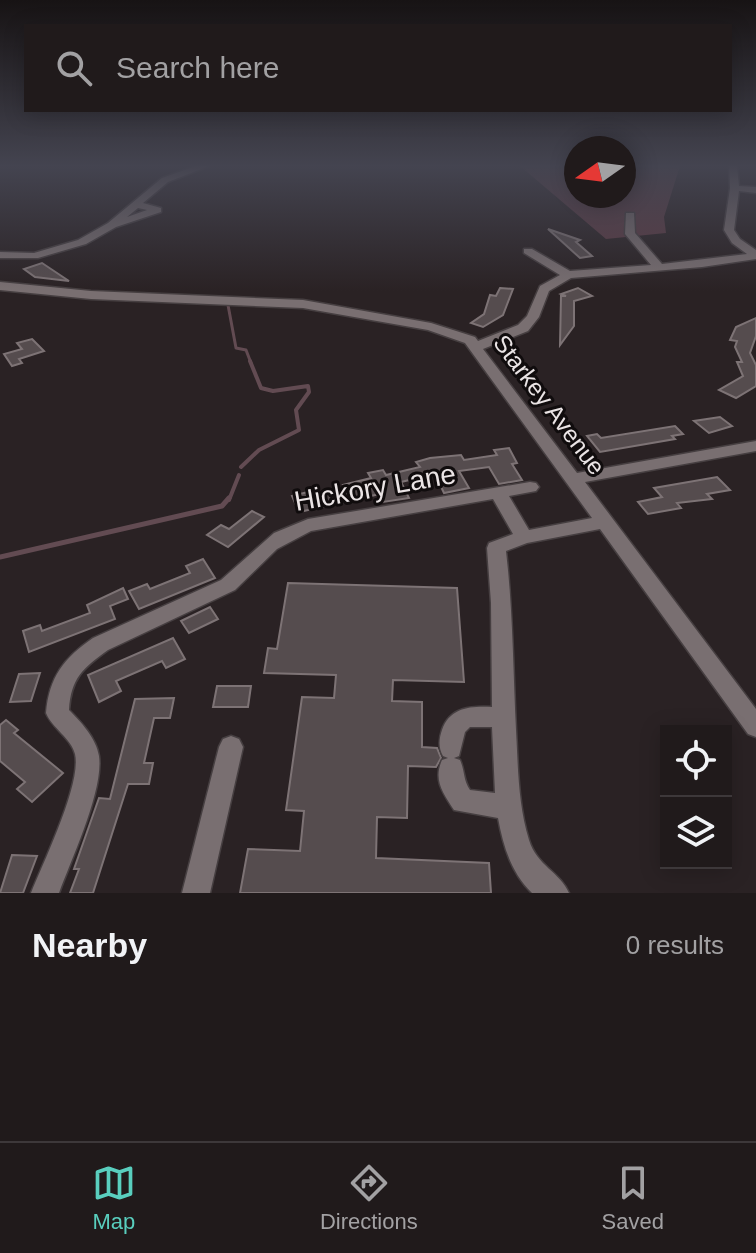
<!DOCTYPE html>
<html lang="en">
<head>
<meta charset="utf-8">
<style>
	:root { --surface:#201a1b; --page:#2d2728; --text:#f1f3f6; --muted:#a2a1a3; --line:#3d383a; --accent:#59cebe }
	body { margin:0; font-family:Arial,sans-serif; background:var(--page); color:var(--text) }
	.controls { position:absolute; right:24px; bottom:24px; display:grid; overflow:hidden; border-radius:0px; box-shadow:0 4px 20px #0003 }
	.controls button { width:72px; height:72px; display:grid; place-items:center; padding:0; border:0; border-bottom:2px solid var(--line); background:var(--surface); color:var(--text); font:40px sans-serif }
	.compass { position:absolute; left:564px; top:136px; width:72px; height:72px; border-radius:50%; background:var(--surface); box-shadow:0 4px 20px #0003; rotate:256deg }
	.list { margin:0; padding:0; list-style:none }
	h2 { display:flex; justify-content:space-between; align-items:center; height:104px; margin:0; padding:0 32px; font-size:34px }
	h2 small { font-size:26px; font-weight:400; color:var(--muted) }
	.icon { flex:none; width:44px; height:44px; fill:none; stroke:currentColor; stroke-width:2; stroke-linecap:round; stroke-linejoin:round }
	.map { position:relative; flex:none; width:756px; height:893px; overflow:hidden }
	.search { position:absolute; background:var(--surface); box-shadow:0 4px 20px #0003; left:24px; right:24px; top:24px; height:88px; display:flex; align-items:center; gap:20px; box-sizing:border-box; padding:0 28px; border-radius:0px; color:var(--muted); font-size:30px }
	.sheet { height:248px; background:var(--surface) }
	nav { display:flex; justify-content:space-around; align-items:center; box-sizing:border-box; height:112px; border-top:2px solid var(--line); background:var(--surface); font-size:22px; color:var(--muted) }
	nav a { display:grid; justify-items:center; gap:4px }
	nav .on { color:var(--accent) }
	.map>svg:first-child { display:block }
</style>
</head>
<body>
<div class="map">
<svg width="756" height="893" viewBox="0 0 756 893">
	<rect width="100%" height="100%" fill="#2a2224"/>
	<!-- green -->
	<path fill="#5c3b44" d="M520,166h56v30h48v-30h56l-16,51 2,16 -60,6z"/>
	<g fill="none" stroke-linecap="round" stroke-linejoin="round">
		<!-- stream-far2 -->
		<path stroke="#624b52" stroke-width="3" d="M228,305l8,43 10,2 5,13"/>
		<!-- stream-far1 -->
		<g stroke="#624b52" stroke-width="4">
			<path d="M241,467l18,-17 40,-20 -3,-20 13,-18 -1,-6 -35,5 -12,-3 -11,-27"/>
			<path d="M229,500l10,-25"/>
		</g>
		<!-- stream -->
		<path stroke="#624b52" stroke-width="5" d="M0,557l222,-51 7,-8"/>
	</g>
	<!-- building -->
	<g fill="#554c4e" stroke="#7d7375" stroke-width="2">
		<path d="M548,229l32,11 -4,2 16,14 -12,2z"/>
		<path d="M42,263l27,18 -34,-4 -11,-8z"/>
		<path d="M500,288l13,1 -10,26 -20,12 -12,-4 13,-9 6,-19 6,1z"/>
		<path d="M578,288l14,8 -18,5v25l-14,19 1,-49h5l-5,-2z"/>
		<path d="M756,318v18l-6,17 6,12v21l-20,12 -17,-8 24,-14 -6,-14h5l-7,-15 2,-6 -7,-1 6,-13z"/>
		<path d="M32,339l12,12 -25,8 3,4 -10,3 -8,-12 18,-5 -5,-6z"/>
		<path d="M720,417l12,9 -23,7 -15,-12z"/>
		<path d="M675,426l8,8 -11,2 3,3 -75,13 -13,-16 10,-2 4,4z"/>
		<path d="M509,448l8,15 -5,1 10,16 -23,4 -10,-17 -30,4 10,17 -25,5 -9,-19 -34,8 8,16 -26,4 -3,-8 -81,18 -7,-16 16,-4 2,6 36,-8 -3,-5 28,-7 -3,-5 15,-3 3,5 34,-8 -4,-5 14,-4 31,-3 3,5 33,-5 -3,-5z"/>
		<path d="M717,477l13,13 -23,4 5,5 -35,4 4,5 -33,6 -10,-12 24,-5 -8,-9z"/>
		<path d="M252,511l12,6 -36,30 -21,-12 14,-10 8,4z"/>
		<path d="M203,559l12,19 -76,31 -10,-18 18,-7 3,5 40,-16 -4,-7z"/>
		<path d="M288,583l169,5 7,94 -71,-2 -1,21 30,1v45l15,1 4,10 -5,9 -28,-1 -1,52 -30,-1 -1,41 113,5 2,30h-251l8,-44 52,2 4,-40 -18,-1 16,-113 32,1 2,-23 -72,-2 4,-25 9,1z"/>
		<path d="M123,588l5,11 -18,7 5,13 -86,33 -6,-21 17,-6 2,6 48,-18 -3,-8z"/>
		<path d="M210,607l8,12 -29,14 -8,-12z"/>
		<path d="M173,638l12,21 -19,9 -4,-7 -46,20 5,10 -22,11 -11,-27z"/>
		<path d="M40,673l-9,28 -21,1 9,-28z"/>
		<path d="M217,686h34l-3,21h-35z"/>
		<path d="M174,698l-4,20h-16l-10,45h9l-4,21h-21l-35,109h-23l9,-24h-5l25,-71 11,1 25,-100z"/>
		<path d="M6,720l12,10 -4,3 49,40 -31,29 -15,-13 8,-7 -25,-21v-36z"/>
		<path d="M12,855l25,1 -14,37h-23z"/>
	</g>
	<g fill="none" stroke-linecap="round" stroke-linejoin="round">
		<!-- minor casing -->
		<g stroke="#463f41" stroke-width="3">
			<g id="minor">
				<path d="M196,166h13l-41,16 -25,21 18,5v4l-45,15 -30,17 -48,14h-38v-6l34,1 44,-13 30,-17 54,-45zM138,208l9,2 -20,7z"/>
				<path d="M729,166h8l2,20 17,1v6l-17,-2 -5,39 6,9 16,11v9l-54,8 -131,11 -22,13 -10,26 -11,14 -45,18 94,124 179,-32v10l-171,31 171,227v28l-8,-3 -148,-205 -73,14 -21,8c7,60 7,119 10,179 2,36 2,75 13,110 8,26 31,32 40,53h-37c-21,-20 -29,-48 -34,-75l-44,-8c-11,-17 -21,-30 -12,-50l6,-2 -5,-2c-5,-9 -4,-17 -1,-26 8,-23 29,-24 50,-23l-1,-104 -4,-55 2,-5 24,-9 -20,-35 -182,32 -34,18 -42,41 -127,60c-25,18 -37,28 -39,60 12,12 27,28 30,46 5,34 -28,104 -40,137h-28c12,-30 51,-110 44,-139 -4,-16 -23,-26 -29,-41 3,-36 18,-55 47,-75l128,-58 53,-47 34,-14 222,-37 6,1 3,4 -3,4 -27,5 20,34 63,-12 -127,-175 -37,-13 -125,-22 -212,-9 -91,-9v-8l91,9 212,9 128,23 44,14 3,4 40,-16 9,-9 13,-30 20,-11 -36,-22v-4h8l38,22 81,-6 -26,-31 1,-21h8l1,20 27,31 85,-10 -15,-11 -8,-13 6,-42zM470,727h22l3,66 -25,-3c-7,-10 -5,-19 -10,-30l-6,-2 5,-2 6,-24z"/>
				<path d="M231,736l8,3 4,8 -33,146h-28l37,-146 4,-8z"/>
			</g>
		</g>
		<!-- minor -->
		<use href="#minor" fill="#796f71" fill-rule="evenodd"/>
	</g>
	<!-- sky -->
	<linearGradient id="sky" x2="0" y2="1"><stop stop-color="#171314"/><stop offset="0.57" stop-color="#444450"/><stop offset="1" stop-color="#444450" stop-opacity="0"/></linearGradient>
	<rect width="756" height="291" fill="url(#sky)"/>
	<g text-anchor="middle" stroke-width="6" stroke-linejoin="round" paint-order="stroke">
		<!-- street labels -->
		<g font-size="24" fill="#eae4e5" stroke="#100c0d">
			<text transform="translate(549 405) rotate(53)" y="8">Starkey Avenue</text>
		</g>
		<!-- near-street labels -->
		<g font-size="28" fill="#eae4e5" stroke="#100c0d">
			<text transform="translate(375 487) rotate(-10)" y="10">Hickory Lane</text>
		</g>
	</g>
</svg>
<div class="controls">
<button><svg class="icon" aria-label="locate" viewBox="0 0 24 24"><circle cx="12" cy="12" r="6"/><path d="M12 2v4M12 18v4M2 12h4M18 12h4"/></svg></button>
<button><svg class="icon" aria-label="layers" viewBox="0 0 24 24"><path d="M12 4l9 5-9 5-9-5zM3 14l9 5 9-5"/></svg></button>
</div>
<svg class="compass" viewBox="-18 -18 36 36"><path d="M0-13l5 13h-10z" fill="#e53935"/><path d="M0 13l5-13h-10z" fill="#a2a1a3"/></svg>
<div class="search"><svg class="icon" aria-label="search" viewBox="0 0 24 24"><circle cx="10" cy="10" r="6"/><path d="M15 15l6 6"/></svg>Search here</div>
</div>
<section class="sheet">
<h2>Nearby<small>0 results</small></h2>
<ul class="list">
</ul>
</section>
<nav>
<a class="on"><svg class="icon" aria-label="map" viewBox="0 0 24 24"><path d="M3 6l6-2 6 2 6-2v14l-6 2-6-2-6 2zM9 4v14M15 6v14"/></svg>Map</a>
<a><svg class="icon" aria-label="directions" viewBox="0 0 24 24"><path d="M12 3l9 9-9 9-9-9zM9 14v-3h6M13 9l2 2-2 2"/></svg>Directions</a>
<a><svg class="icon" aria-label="saved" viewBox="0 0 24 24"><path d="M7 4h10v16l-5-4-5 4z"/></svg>Saved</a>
</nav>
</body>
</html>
